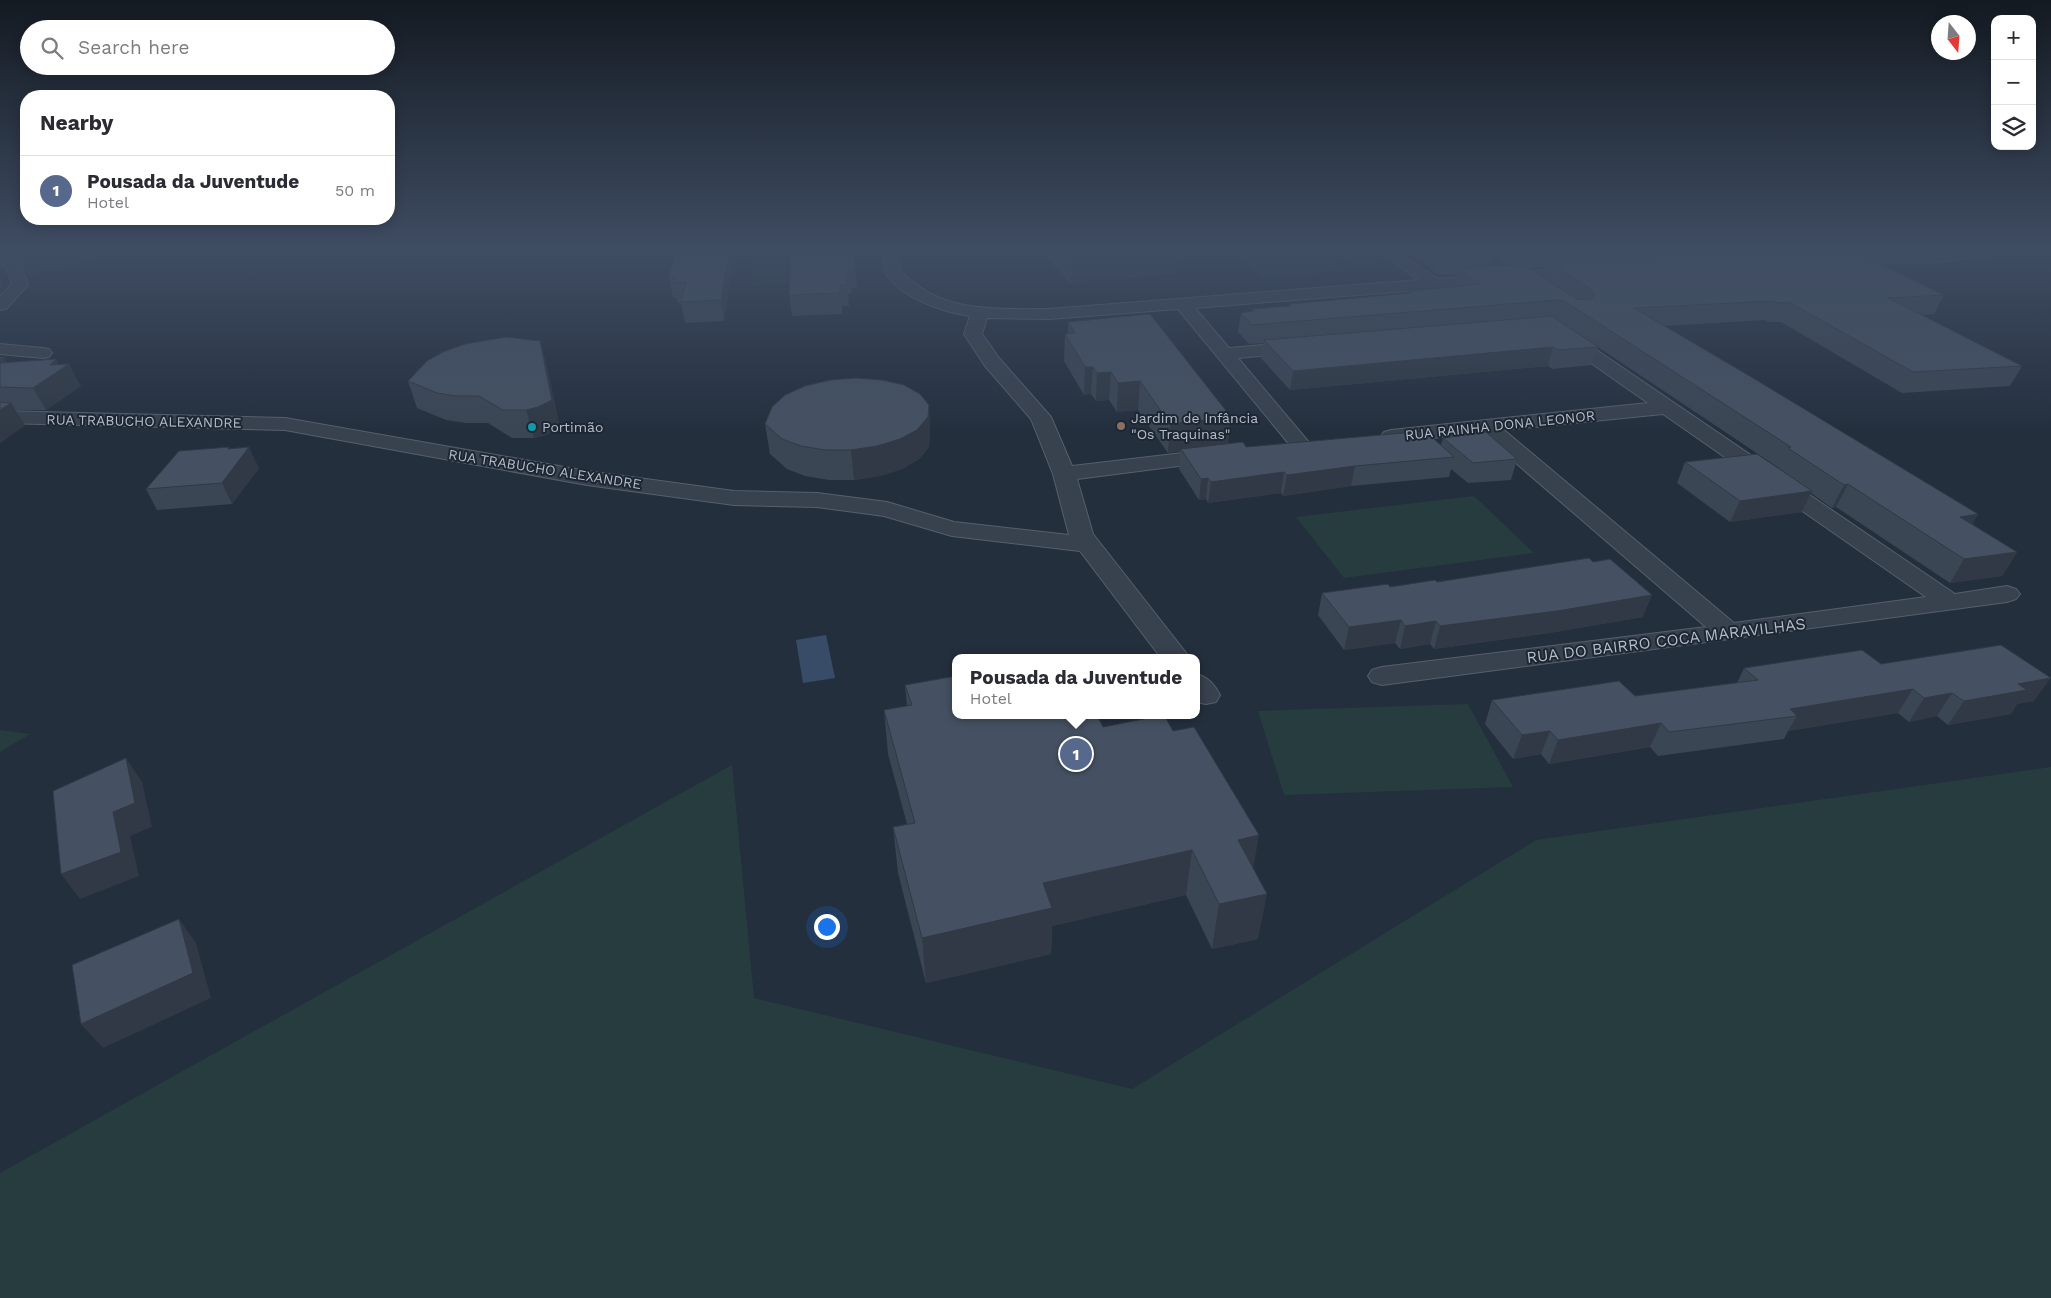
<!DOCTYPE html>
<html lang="en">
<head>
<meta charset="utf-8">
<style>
	:root { --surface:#fff; --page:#f7f7f7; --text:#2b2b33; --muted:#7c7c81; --line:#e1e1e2; --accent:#56698c }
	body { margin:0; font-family:"Work Sans",sans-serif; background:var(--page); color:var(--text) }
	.controls { position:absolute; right:15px; top:15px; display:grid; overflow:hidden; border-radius:10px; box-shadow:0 2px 12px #0003 }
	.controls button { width:45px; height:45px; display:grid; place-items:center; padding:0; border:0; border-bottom:1px solid var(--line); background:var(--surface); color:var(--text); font:25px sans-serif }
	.compass { position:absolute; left:1931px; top:15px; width:45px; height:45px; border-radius:50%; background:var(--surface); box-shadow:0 2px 12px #0003; rotate:163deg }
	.you { position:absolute; left:826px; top:926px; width:18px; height:18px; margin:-12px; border:4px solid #fff; border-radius:50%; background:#1a73e8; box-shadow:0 0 0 8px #1a73e833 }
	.badge { display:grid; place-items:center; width:32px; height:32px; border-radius:50%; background:var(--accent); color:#fff; font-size:16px; font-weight:700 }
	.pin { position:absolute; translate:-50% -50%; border:2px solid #fff; box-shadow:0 1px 5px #0006 }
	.popup { position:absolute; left:952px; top:654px; width:248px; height:65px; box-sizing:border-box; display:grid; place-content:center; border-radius:10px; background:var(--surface); filter:drop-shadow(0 1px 4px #0005); font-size:16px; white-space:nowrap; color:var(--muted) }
	.popup b { font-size:19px; color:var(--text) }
	.popup::after { content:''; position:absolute; left:50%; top:100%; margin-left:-10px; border:10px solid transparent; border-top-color:var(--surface) }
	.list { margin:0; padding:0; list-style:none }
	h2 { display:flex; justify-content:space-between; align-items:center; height:65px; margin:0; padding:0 20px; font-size:21px }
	h2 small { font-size:16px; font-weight:400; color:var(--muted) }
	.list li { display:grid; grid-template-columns:32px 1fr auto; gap:15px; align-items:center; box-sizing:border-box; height:70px; padding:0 20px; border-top:1px solid var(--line) }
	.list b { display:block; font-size:19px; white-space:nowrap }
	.list p { margin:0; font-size:16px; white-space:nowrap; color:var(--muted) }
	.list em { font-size:16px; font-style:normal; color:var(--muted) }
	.icon { flex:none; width:28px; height:28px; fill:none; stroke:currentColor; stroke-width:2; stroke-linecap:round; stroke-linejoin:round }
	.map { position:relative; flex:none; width:2051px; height:1298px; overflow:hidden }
	.search { position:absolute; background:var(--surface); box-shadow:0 2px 12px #0003; left:20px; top:20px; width:375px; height:55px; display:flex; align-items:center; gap:12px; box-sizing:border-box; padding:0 18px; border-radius:28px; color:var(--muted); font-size:19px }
	.panel { position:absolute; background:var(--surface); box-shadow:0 2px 12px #0003; left:20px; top:90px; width:375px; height:135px; border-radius:20px }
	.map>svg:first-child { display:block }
</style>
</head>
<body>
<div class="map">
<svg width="2051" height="1298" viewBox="0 0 2051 1298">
	<rect width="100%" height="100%" fill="#242f3e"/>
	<!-- green -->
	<g fill="#263c3f">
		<path d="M785,251l1,33 -35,2 2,-34z"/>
		<path d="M1230,251h88l26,19 -81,8z"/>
		<path d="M1365,256l14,10 -23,2 -13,-10z"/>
		<path d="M1474,496l60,57 -190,25 -48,-61z"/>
		<path d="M1468,704l45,83 -229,8 -26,-84z"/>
		<path d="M0,730l30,4 -30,18z"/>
		<path d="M732,765l22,233 378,91 404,-249 515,-73v531h-2051v-125z"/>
	</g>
	<!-- water -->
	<path fill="#394c67" d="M826,635l9,43 -32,5 -7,-43z"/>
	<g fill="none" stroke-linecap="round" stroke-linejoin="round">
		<!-- street casing -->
		<g stroke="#565f6c" stroke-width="2">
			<g id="street">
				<path d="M883,251h14c2,5 1,13 4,19 2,4 9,10 13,13 38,30 90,26 135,26l370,-29 -38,-26 -2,-3h16l43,28 145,-12 6,2 2,3 -2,3 -6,2 -388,31 34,40 71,-6 6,1 3,4 -3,4 -6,1 -62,6 74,88 -4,4 -7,2 -7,-2 -116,-141 -129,10 -62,-1 -5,16 17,24 52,59 21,49 145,-17 8,1 3,5 -3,5 -8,1 -140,18 16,55 97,124h-29l-81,-107 -128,-15 -68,-20 -67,-9 -83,-2 -147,-20 -302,-55 -285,-7v-12l285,7 302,53 147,20 83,2 70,9 67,20 115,13 -16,-61 -22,-55 -46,-53 -21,-32 6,-18c-27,-4 -68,-18 -84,-42 -3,-6 -3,-17 -3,-23z"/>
				<path d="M1954,251h43l-3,3 -5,2 -52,6 -103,3 -5,-2 -3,-3 3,-3 5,-2z"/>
				<path d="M0,253l20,11 8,21 -22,24 -6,1v-14l12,-12 -5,-15 -7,-4z"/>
				<path d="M1564,331l6,1 385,262 52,-8 9,3 4,5 -4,5 -9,3 -625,83 -10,-3 -4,-6 4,-6 10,-3 324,-40 -225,-194 -90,9 -7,-2 -3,-4 3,-4 7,-2 257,-27 -90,-63 -3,-4 3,-4zM1663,414l263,183 -192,26 -230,-193z"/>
				<path d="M0,344l43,4 6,1 3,4 -3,4 -6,1 -43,-4z"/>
				<path d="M1196,674c12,3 18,10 24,21l-4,7 -10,2 -10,-2z"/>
			</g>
		</g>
		<!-- street -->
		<use href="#street" fill="#38414e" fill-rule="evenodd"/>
	</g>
	<!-- wall -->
	<g fill="#3b4654" fill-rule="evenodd">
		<path d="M0,251h100l2,5 -20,6v2l-56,10 -13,-23z"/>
		<path d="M676,251h59l-11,70 -39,2 -4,-20h-3l-2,-6h-3l-4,-20z"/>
		<path d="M853,251l4,37h-6v6h-3l1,12h-7v8l-50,2 -3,-21z"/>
		<path d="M1041,251h136l-1,22 -106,11z"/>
		<path d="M1408,251h445l91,44 -10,19 -12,1 100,51 -12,20 -108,7 -121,-71h-12l-4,-2 -101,6 314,188 -6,10 45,28 -15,24 -52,7 -114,-76 -4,1 -21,-15 -9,19 -72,10 -53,-39 8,-21 94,6 -181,-121 -7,18 -39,4 -4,-3 -258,24 -29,-32 2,-15 -14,1 -11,-12 3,-19 11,-1v-3l37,-3v-2l119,-10 1,-3 46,-4 3,-13 -19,1zM1493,255l14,10 -17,1zM1548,267l-3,11 -15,-10z"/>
		<path d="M1899,251h72l-67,1z"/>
		<path d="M1068,322l160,122 18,3 195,-2 2,-7 74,21 -6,21 -43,3 -17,-14 -2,8 -98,9 -68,10 -2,-3 -73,10 -2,-4 -7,1 -20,-31 1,-18 -12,2 -30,-43 -21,2 -8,-12 -13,1 -5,-7 -7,1 -20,-34 1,-27h3z"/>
		<path d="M0,357h4l3,6 52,1 22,22 -35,24h-31l10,15 -25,18z"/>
		<path d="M547,367l13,61 -14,7 -12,3h-22l-24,-15h-22l-20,-3 -29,-12 -9,-27z"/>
		<path d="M929,405l1,29 -1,13 -10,12 -17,10 -22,7 -26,4h-25l-24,-4 -18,-7 -17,-15 -5,-30z"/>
		<path d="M229,447l1,2 29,19 -27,36 -75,6 -11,-21z"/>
		<path d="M1437,582l206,35 -94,16 -115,16 -4,-5 -30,5 -5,-6 -51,7 -26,-35 4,-22z"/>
		<path d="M1881,664l153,37 -17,3 -6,10 -63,11 -11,-9 -28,6 -11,-9 -110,18 -4,8 -126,17 -8,-9 -101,17 -8,-10 -28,5 -28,-35 7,-24 143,-4 102,-13 7,-15z"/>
		<path d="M905,685l198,42 150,141 5,71 -46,10 -26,-54 -134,31 -1,28 -125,29 -28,-110 -5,-46 14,-3 -19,-70 -4,-44 23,-4z"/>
	</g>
	<!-- shaded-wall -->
	<g fill="#303945">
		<path d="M43,251h57l2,5 -20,6v2l-56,10 -10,-19z"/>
		<path d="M729,251h6l-11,70 -3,-21z"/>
		<path d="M1105,251h72l-1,22 -106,11 1,-30z"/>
		<path d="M0,277l5,12 -5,5z"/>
		<path d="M540,341l7,26 13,61 -14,7 -12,3 -8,-28z"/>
		<path d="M1553,347l-5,19 -258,24 3,-19z"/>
		<path d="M4,357l12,21 -16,-5v-14z"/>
		<path d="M56,359l5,10 8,-5 12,22 -35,24 -13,-22 17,-23z"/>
		<path d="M1085,367h8l-2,27 -7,1z"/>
		<path d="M1111,372l-2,28 -13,1 1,-28z"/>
		<path d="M1140,381l-2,29 -21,2 1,-29z"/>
		<path d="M11,403l14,22 -25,18v-33z"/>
		<path d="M929,405l1,29 -1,13 -10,12 -17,10 -22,7 -26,4 -3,-30z"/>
		<path d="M1231,417l-3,29 -47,3 -1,2 -12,2 2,-29z"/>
		<path d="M229,447l8,16 12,-16 10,21 -27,36 -10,-21 6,-34z"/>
		<path d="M1355,466l-4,20 -68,10 4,-21z"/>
		<path d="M1284,472l-3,21 -73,10 3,-21z"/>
		<path d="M1208,478l-2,21 -7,1 2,-21z"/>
		<path d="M1848,484l-12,23 -4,1 12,-23z"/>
		<path d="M1812,491l-10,21 -72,10 10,-21z"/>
		<path d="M1978,514l-14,24 -4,-21z"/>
		<path d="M2017,552l-15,24 -52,7 14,-24z"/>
		<path d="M1652,595l-9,22 -94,16 -115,16 6,-23z"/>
		<path d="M1401,620l-6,23 -51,7 5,-23z"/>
		<path d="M1436,621l-6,23 -30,5 5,-23z"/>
		<path d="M2051,678l-17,23 -17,3 -6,10 -63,11 16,-24 54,-17z"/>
		<path d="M1913,689l-15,24 -110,18 9,-15 -7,-7z"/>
		<path d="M1952,693l-15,23 -28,6 15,-24z"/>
		<path d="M1661,723l-11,24 -101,17 9,-24z"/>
		<path d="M1550,731l-9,23 -28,5 9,-24z"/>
		<path d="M126,758l16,24 10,45 -22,9 9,40 -59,23 -19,-25 52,-62z"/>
		<path d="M1259,835l-8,46 -13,-41z"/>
		<path d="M1192,850l-6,45 -134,31 -1,28 -125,29 -4,-45 121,-55z"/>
		<path d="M1267,894l-9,45 -46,10 7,-45z"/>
		<path d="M179,919l17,24 15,55 -108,50 -22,-24z"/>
	</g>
	<!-- building -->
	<g fill="#455162" stroke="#303945">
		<path d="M13,251h30l-27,4z"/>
		<path d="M676,251h53l-8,49 -40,2 5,-20 -12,1 1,-7 -6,1z"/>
		<path d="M791,251h62l2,17h-6v6h-3l1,11h-7v8l-51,2z"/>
		<path d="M1068,251h37l-34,3z"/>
		<path d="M1439,251h55l-50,3z"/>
		<path d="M1823,251h30l91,44 -56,3 134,68 -109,6 -124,-70 -12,1 -4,-2 -139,7 119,70 225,136 -18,3 57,35 -53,7 -116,-75 -4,1 -56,-37 3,-1 -227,-146 -7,-1 -305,25 -11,-12 14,-2 -3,-2 38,-3 -1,-2 122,-11 -2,-2 71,-7 -21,-15 64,-5 54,35 13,1 5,-6 -4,-5 -42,-27z"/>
		<path d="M1150,314l81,103 -61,7 -30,-43 -22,2 -7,-11 -14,1 -4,-6h-8l-20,-33 10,-1 -7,-11z"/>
		<path d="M1552,316l46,31 -40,3 -5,-3 -260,24 -29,-31z"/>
		<path d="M506,337l34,4 12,59 -14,7 -12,3h-23l-24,-14h-23l-19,-3 -29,-12 19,-20 16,-9 22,-8z"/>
		<path d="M56,359l-6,6 19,-1 -36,24 -33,-1v-24z"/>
		<path d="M856,378l26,2 22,5 16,9 9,11 -1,12 -11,13 -17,9 -23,7 -26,4h-26l-24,-4 -19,-7 -17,-15 7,-17 13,-12 20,-9 25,-6z"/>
		<path d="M0,402l11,1 -11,7z"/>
		<path d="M1425,431l29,26 -99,9 -68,9 -3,-3 -73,10 -3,-4 -7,1 -20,-30 62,-7 3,5z"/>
		<path d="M1486,432l31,27 -44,4 -30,-25z"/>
		<path d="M229,447l-1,2 21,-2 -27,36 -76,6 33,-38z"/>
		<path d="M1757,454l55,37 -72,10 -55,-39z"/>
		<path d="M1589,558l4,4 17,-3 42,36 -95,16 -117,15 -4,-5 -31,5 -4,-6 -52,7 -27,-34 66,-9 2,3 45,-7 2,2z"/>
		<path d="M2001,645l50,33 -33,6 9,6 -63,11 -12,-8 -28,5 -11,-9 -123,20 7,7 -128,16 -8,-9 -103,17 -8,-9 -28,4 -30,-35 127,-19 16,15 123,-16 -14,-12 118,-18 19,14z"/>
		<path d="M956,676v39h141l6,12 61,-12 9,16 21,-4 65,108 -21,5 29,54 -48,10 -27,-54 -149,33 9,25 -130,30 -29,-111 22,-4 -31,-113 28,-5 -7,-20z"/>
		<path d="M126,758l9,45 -22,9 8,40 -60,22 -8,-83z"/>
		<path d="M179,919l14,54 -112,51 -9,-59z"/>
	</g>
	<!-- sky -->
	<linearGradient id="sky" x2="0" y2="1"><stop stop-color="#141a22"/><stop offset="0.58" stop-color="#3f4d63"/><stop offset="1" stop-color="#3f4d63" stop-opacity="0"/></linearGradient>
	<rect width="2051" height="432" fill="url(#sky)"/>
	<!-- markers -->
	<circle fill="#8d6e63" stroke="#1d2633" stroke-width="2" cx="1121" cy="426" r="5"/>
	<circle fill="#0f9aa8" stroke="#1d2633" stroke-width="2" cx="532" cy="427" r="5"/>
	<g text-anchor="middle" stroke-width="4" stroke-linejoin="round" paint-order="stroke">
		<!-- far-poi labels -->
		<g font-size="14" fill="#b4bcc9" stroke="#1d2633" text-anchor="start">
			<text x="1131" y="423">Jardim de Infância<tspan x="1131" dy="16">"Os Traquinas"</tspan></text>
			<text x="542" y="432">Portimão</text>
		</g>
		<!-- far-street labels -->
		<g font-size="14" fill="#b4bcc9" stroke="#1d2633">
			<text transform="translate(144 421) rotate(1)" y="5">RUA TRABUCHO ALEXANDRE</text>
			<text transform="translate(1500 425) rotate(-6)" y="5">RUA RAINHA DONA LEONOR</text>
			<text transform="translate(545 469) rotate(9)" y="5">RUA TRABUCHO ALEXANDRE</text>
		</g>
		<!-- street labels -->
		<g font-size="16" fill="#b4bcc9" stroke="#1d2633">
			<text transform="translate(1666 640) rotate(-7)" y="6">RUA DO BAIRRO COCA MARAVILHAS</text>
		</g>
	</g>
</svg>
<div class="controls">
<button>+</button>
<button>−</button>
<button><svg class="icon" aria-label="layers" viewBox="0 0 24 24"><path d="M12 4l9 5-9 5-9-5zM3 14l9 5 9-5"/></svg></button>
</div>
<svg class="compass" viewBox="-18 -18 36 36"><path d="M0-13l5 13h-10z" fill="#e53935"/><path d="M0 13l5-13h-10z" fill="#7c7c81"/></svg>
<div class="you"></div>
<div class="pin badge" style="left:1076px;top:754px">1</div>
<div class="popup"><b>Pousada da Juventude</b>Hotel</div>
<div class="search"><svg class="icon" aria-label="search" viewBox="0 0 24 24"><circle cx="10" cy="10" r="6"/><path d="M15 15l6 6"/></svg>Search here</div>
<section class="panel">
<h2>Nearby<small></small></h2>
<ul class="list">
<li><span class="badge">1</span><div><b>Pousada da Juventude</b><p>Hotel</p></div><em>50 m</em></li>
</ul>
</section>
</div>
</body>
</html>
